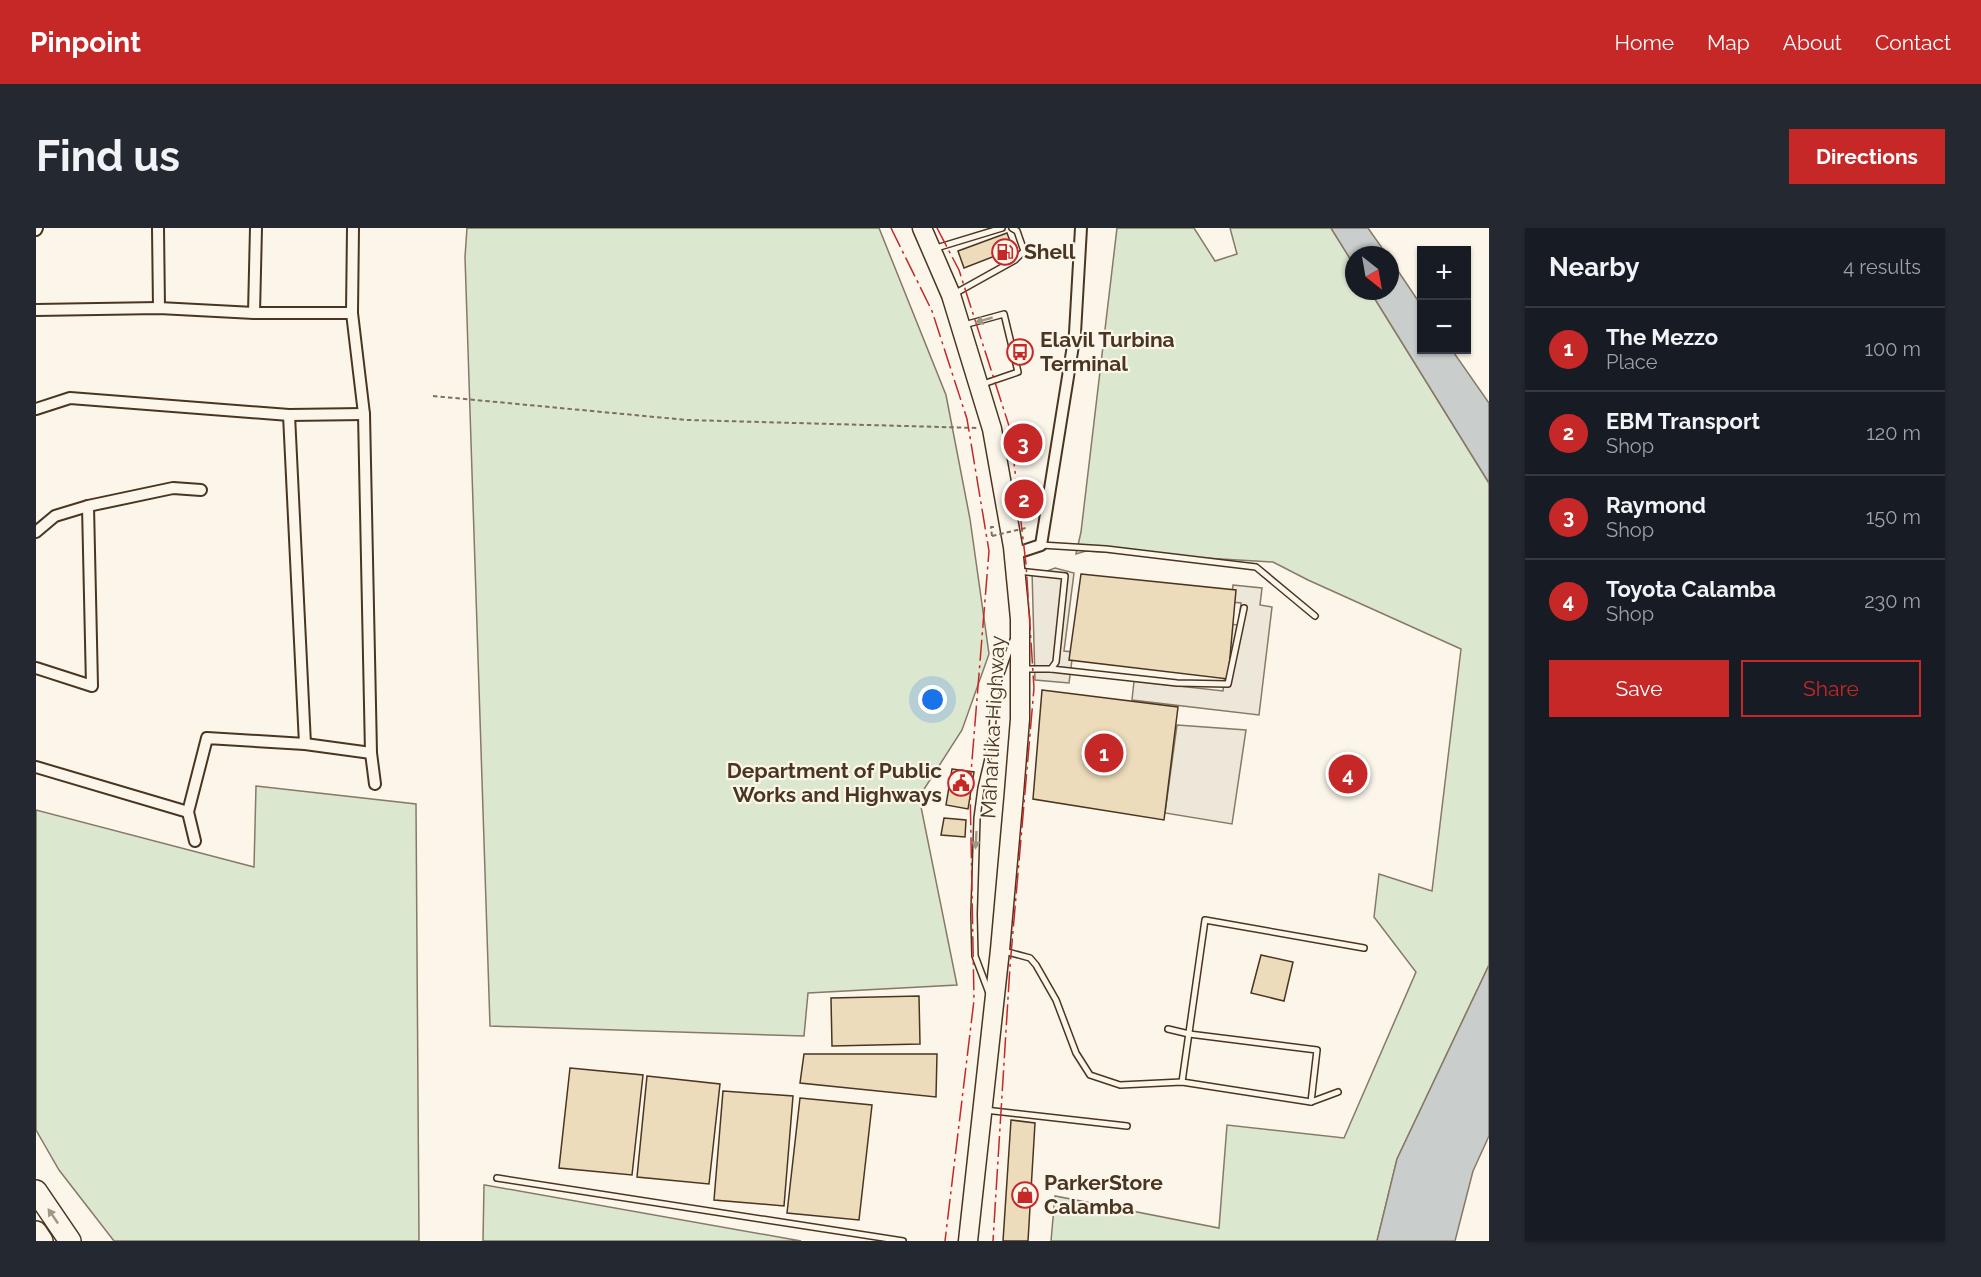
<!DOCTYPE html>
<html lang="en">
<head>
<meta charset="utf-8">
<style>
	:root { --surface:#171b24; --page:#242831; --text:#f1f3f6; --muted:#9ea1a6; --line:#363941; --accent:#c62828 }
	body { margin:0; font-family:Raleway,sans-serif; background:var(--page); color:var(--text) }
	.controls { position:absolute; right:18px; top:18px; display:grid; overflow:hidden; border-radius:0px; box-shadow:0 2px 4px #0004 }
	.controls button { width:54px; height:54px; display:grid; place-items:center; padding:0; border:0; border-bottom:2px solid var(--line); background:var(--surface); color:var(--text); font:30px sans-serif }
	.compass { position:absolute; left:1309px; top:18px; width:54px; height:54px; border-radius:50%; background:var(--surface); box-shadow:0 2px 4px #0004; rotate:149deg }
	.you { position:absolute; left:897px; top:472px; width:21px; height:21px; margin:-15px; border:4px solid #fff; border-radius:50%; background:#1a73e8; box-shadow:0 0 0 9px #1a73e833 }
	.badge { display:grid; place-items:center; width:39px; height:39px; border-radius:50%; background:var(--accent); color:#fff; font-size:20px; font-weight:700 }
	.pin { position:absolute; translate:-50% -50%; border:3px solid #fff; box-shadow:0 2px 6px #0006 }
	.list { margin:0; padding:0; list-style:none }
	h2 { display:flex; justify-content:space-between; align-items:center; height:78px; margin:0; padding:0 24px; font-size:26px }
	h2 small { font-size:20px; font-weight:400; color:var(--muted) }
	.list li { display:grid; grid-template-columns:39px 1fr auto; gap:18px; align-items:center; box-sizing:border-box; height:84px; padding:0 24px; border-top:2px solid var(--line) }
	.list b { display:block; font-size:22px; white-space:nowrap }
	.list p { margin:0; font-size:20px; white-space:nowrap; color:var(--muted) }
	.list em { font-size:20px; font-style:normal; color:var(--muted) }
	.actions { display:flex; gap:12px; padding:18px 24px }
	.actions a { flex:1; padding:14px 0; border:2px solid var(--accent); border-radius:0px; text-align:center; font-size:21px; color:var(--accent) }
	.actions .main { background:var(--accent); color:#fff }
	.map { position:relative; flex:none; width:1453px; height:1013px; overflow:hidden; border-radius:0px }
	header { display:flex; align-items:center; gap:36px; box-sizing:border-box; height:84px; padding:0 30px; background:var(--accent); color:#fff }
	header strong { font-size:28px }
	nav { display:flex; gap:33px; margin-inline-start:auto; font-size:21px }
	.intro { display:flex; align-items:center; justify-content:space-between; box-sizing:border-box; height:144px; padding:0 36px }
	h1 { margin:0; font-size:42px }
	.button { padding:15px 27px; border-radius:0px; background:var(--accent); color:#fff; font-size:21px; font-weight:700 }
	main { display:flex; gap:36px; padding:0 36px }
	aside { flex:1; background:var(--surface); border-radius:0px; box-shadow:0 2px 4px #0004 }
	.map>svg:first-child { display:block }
</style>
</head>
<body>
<header>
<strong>Pinpoint</strong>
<nav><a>Home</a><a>Map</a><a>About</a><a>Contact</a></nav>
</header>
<div class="intro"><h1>Find us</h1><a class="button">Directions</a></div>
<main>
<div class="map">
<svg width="1453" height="1013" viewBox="0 0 1453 1013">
	<rect width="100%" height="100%" fill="#fbf6e9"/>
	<!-- green -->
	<g fill="#dce7d0" stroke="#887966" stroke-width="1.5">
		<path d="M431,0h412l67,167 24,124 19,135 -27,76 -43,67 38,188 -149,8 -4,43 -314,-10 -25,-769z"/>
		<path d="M1081,0h77l21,33 22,-7 -7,-26h101l23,37v26h16l119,192v482l-92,194 -20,82h-326l4,-45 164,32 8,-103 117,13 72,-166 -42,-55 5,-43 53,17 29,-242 -153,-69 -35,-18 -187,-11 -10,3 5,-22z"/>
		<path d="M220,558l160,18 3,437h-305l-55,-71 -23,-40v-320l218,57z"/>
		<path d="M448,957h1l316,56h-318z"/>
	</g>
	<!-- parking -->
	<g fill="#ede7d9" stroke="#887966" stroke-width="1.5">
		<path d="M1019,340l19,5 -10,78 9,1 -4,31 -34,-3 -3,-109 10,2z"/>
		<path d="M1197,357l29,3 -2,17 12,2 -13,108 -127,-15 2,-19 89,10 3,-27 8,1 1,-17 -9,-1 3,-23 9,1 3,-22 -10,-1z"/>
		<path d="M1141,497l69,5 -14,94 -67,-11z"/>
	</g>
	<!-- water -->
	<g fill="#c9cecd" stroke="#887966" stroke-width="1.5">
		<path d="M1295,0h37l19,27h-33v10z"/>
		<path d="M1354,31l31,46 1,45h30l37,53v80l-119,-192h20z"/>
		<path d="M1453,737v171l-16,35 -18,70h-78l20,-82z"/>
	</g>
	<!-- building -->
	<g fill="#ecdcbc" stroke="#4a3520" stroke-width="1.5">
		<path d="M971,5l6,16 -49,19 -6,-17z"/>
		<path d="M1045,346l155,16 -8,89 -159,-19z"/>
		<path d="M1006,462l136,17 -14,113 -131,-21z"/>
		<path d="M916,541l22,3 -6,37 -22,-4z"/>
		<path d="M908,590l22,2 -1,17 -24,-2z"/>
		<path d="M1225,727l32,7 -9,39 -33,-8z"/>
		<path d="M883,768l1,48 -88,2 -1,-48z"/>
		<path d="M768,826h133l-1,43 -136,-14z"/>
		<path d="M534,840l73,7 -11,100 -73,-7z"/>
		<path d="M611,848l73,8 -11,100 -72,-7z"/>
		<path d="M687,863l70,5 -9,110 -70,-6z"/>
		<path d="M764,870l72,7 -13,115 -72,-7z"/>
		<path d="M975,892l24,3 -7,118h-25z"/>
	</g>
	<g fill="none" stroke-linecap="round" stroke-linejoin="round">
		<!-- service casing -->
		<g stroke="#4a3520" stroke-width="8">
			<g id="service">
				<path d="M897,21l69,-21"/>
				<path d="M918,66l61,-34 9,-9 -7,-20 -5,-3"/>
				<path d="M928,97l40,-11 14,58 -35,12"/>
				<path d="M1005,317l65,4 150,18 59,49"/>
				<path d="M982,343l47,5 -9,86 -5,7h-28"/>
				<path d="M1015,441l126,14 51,1 16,-76"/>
				<path d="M968,723l26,7 6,7 20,35 20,53 14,22 30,10 62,-3 129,20 27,-10"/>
				<path d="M953,765l-14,-37 -1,-42 3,-96 4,-30 9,-38 6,-62 17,-48"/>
				<path d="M1132,801l21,5 128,16 -6,52"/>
				<path d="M1146,854l23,-162 159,28"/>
				<path d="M949,882l142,16"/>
				<path d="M461,950l406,63"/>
			</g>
		</g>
		<!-- minor casing -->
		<g stroke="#4a3520" stroke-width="14">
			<g id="minor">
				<path d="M122,0l1,80"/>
				<path d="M317,0l-1,85 12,101 7,339 4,31"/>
				<path d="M0,2l1,-2"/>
				<path d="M0,82l123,-2 95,5h98"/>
				<path d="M218,85l2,-85"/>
				<path d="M0,181l34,-11 219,17 75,-1"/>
				<path d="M253,187l16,329"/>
				<path d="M0,304l19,-16 33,-10 85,-18 28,2"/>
				<path d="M978,326l27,-9 34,-212 6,-105"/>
				<path d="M0,440l56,18 -4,-180"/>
				<path d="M0,539l152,45"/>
				<path d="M159,613l-7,-29 19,-74 98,6 66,9"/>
			</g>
		</g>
		<!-- trunk casing -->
		<g stroke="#4a3520" stroke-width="21">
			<path id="trunk" d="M886,0l29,67 41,134 21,118 7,72v100l-6,74 -14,157 -32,291"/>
		</g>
		<!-- motorway casing -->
		<g stroke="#4a3520" stroke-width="24">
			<g id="motorway">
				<path d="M0,963l34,50"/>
				<path d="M0,1004l6,9"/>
			</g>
		</g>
		<!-- path -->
		<g stroke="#7f6f5c" stroke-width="2" stroke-dasharray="4.5 3" stroke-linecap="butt">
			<path d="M397,168l254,24 290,8"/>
			<path d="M956,308l-1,-9h3"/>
		</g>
		<!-- service -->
		<use href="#service" stroke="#fbf6e9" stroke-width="5"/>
		<!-- minor -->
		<use href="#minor" stroke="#fbf6e9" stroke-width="10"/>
		<!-- trunk -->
		<use href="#trunk" stroke="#fbf6e9" stroke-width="18"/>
		<!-- motorway -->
		<use href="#motorway" stroke="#fbf6e9" stroke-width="21"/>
		<!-- path-bridge -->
		<path stroke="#7f6f5c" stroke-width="2" stroke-dasharray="4.5 3" stroke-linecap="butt" d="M956,308l34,-8"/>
		<!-- power -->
		<g stroke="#c62828" stroke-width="1.5" stroke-dasharray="21 4.5 3 4.5" stroke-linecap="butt">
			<path d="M855,0l41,83 35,108 22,132 -19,234 4,215 -29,241"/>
			<path d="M901,0l22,42 51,159 16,135 8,124 -24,278 -17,275"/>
		</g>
	</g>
	<!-- one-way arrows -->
	<defs><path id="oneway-solid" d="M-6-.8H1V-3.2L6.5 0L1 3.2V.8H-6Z" transform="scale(1.5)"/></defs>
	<g fill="#a29684">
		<use href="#oneway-solid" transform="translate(948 92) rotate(164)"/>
		<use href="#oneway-solid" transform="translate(940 612) rotate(93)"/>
		<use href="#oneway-solid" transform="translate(17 988) rotate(-124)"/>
	</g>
	<!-- icons -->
	<defs>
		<g id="fuel-ring" transform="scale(1.35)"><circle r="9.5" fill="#fbf6e9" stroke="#c62828" stroke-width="1.5"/><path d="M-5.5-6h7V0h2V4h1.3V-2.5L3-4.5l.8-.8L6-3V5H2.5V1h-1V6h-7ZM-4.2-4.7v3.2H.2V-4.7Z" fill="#c62828"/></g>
		<g id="bus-ring" transform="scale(1.35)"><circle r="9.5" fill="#fbf6e9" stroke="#c62828" stroke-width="1.5"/><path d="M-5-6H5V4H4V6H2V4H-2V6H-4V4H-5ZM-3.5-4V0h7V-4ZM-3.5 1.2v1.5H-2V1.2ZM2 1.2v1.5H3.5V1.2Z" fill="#c62828"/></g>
		<g id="civic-ring" transform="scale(1.35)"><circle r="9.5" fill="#fbf6e9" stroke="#c62828" stroke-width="1.5"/><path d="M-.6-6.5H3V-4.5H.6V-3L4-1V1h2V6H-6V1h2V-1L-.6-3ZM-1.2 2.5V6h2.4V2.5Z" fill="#c62828"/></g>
		<g id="shop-ring" transform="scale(1.35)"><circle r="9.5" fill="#fbf6e9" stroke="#c62828" stroke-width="1.5"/><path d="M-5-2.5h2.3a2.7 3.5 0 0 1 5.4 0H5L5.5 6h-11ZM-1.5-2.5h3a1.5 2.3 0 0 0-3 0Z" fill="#c62828"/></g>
	</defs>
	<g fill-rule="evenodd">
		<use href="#fuel-ring" x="969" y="24"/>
		<use href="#bus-ring" x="984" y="124"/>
		<use href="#civic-ring" x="925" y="555"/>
		<use href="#shop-ring" x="989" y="967"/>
	</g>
	<g text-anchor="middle" stroke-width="4.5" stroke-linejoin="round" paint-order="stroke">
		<!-- poi labels -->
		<g font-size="21" font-weight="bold" fill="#4a3520" stroke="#fbf6e9" text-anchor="start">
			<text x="988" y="31">Shell</text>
			<text x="1004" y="119">Elavil Turbina<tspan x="1004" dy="24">Terminal</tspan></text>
			<text x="906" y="550" text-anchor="end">Department of Public<tspan x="906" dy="24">Works and Highways</tspan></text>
			<text x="1008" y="962">ParkerStore<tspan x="1008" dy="24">Calamba</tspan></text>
		</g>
		<!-- street labels -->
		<g font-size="21" fill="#4a3520" stroke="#fbf6e9">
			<text transform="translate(957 499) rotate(-87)" y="7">Maharlika Highway</text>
		</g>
	</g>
</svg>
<div class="controls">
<button>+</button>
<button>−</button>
</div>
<svg class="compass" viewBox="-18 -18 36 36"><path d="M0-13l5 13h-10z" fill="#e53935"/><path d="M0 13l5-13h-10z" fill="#9ea1a6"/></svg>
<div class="you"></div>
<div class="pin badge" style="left:1068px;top:525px">1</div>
<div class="pin badge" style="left:988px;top:271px">2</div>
<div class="pin badge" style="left:987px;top:215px">3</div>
<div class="pin badge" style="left:1312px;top:546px">4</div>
</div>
<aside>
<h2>Nearby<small>4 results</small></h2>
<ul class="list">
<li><span class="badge">1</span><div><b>The Mezzo</b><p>Place</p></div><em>100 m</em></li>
<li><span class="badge">2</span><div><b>EBM Transport</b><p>Shop</p></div><em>120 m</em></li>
<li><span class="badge">3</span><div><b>Raymond</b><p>Shop</p></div><em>150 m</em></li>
<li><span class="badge">4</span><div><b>Toyota Calamba</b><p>Shop</p></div><em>230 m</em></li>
</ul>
<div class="actions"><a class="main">Save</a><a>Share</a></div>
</aside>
</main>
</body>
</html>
